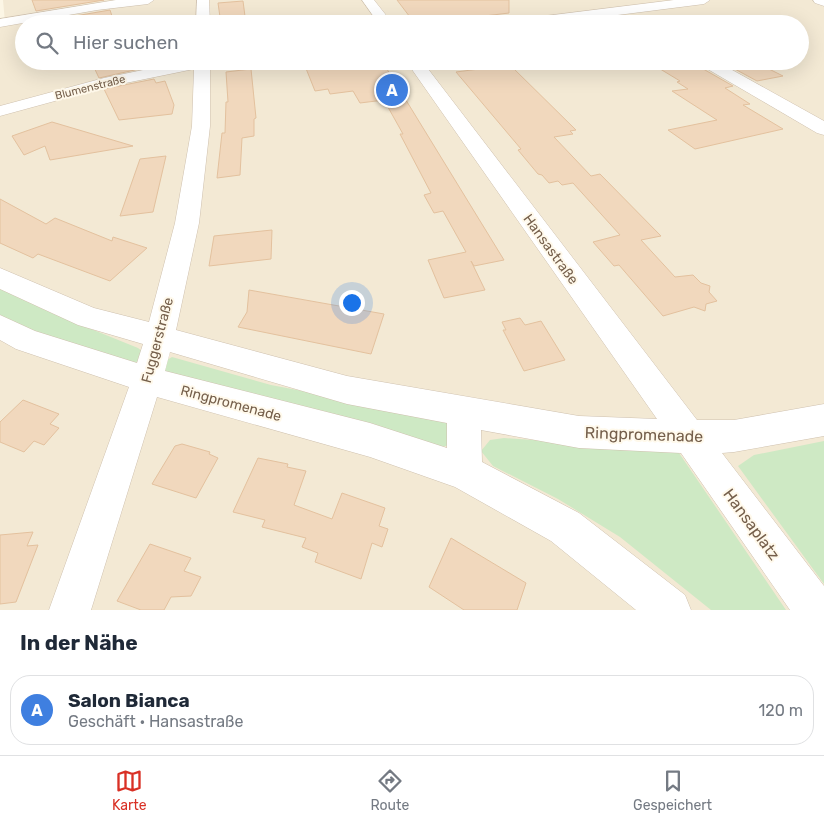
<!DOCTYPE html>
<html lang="de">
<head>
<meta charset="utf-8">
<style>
	:root { --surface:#fff; --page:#f2f2f3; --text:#1f2937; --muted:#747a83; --line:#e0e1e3; --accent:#d93025 }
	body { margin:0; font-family:Rubik,sans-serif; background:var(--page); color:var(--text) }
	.you { position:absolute; left:351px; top:302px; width:18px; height:18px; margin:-12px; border:4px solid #fff; border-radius:50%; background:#1a73e8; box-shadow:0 0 0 8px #1a73e833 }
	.badge { display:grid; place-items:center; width:32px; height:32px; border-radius:50%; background:var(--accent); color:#fff; font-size:16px; font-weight:700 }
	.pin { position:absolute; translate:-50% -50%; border:2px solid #fff; box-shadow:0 1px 5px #0006 }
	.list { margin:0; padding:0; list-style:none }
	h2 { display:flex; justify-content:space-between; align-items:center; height:65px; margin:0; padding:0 20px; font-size:21px }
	h2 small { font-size:16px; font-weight:400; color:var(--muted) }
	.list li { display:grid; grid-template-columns:32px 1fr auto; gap:15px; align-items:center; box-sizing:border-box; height:70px; margin:0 10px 10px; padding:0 10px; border:1px solid var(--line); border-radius:20px }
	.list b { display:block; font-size:19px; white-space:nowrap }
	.list p { margin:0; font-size:16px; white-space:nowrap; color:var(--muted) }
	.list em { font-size:16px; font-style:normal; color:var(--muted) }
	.icon { flex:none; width:28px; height:28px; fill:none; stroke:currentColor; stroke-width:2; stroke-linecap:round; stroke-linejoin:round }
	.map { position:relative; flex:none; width:824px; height:610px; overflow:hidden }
	.search { position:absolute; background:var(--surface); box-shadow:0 5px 20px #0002; left:15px; right:15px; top:15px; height:55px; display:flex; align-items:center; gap:12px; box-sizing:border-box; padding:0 18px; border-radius:28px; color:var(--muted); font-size:19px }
	.sheet { height:145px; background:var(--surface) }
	nav { display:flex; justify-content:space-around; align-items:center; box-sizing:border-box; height:70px; border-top:1px solid var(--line); background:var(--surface); font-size:14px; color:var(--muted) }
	nav a { display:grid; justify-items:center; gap:2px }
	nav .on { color:var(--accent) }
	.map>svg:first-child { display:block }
</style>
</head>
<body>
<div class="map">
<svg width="824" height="610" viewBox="0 0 824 610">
	<rect width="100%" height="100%" fill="#fcf6e5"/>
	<!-- residential -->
	<path fill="#f3e9d4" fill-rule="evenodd" d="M3,0h821v610h-824v-587l5,-1zM24,24h776v37h-776z"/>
	<!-- green -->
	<g fill="#cee9c4">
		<path d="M0,289l54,25 84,34 5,4 -4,8 -8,6 -39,-12 -92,-36z"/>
		<path d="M172,357l99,28 84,16 99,24 -1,19 -11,3 -281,-70 -1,-13z"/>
		<path d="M504,438l173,12 109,160h-75l-91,-73 -62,-38 -65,-33 -12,-15 9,-11z"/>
		<path d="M824,441v143l-86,-118 16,-11z"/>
	</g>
	<!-- building -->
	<g fill="#f1d8bd" stroke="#e3c19e">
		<path d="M32,0h72l-68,11z"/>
		<path d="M397,0h112v13l-90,11 -2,-3h-4z"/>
		<path d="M243,1l3,23h-25l-3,-21z"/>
		<path d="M110,10l3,9 -3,1 1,4h-70l-1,-2z"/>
		<path d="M91,61h54l3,6 -49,11z"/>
		<path d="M303,61h79l122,199 -30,6 -3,-5 14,29 -41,8 -16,-38 38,-8 -23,-41 -9,2 -10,-18 7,-2 -31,-59h3l-19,-34 -24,3 -7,-12 -23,3 -2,-5 -13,2z"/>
		<path d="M647,61h47l4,5 35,20 -8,2 25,16 -7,1 40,24 -88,20 -27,-19 49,-10 -45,-29 16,-2 -11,-7 3,-1z"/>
		<path d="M720,61h33l30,15 -26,5z"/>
		<path d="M510,65l66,65 -6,1 3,3 -19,3 37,39 9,-2 61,62 -20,4 34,37 18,-2 8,8 9,3 -1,6 8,9 -11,3 -1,7 -11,-4 -31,9 -44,-51 -5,1 -21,-24 27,-7 -47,-52 -11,2 -4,-4 -9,2 -7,-8 -4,-1 -20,-24 3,-1 -65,-77z"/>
		<path d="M251,69l5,49 -2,1v17l-12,2 -2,37 -23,3 5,-45h3l1,-31h2l-2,-30z"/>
		<path d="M154,79l2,4 9,-2 9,24 -2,9 -53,6 -15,-31z"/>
		<path d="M52,122l81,24 -83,14 -5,-14 -21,9 -12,-19z"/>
		<path d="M166,156l-13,56 -33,4 20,-57z"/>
		<path d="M0,199l46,25 9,-6 57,23 1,-4 34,11 -37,33 -72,-27 -5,4 -33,-15z"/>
		<path d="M272,230l-1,29 -62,7 5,-30z"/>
		<path d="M249,290l135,24 -13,40 -133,-27 9,-15z"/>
		<path d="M520,318l5,7 16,-4 24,39 -41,11 -21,-41h3l-4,-8z"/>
		<path d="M23,400l36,14 -9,10 9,4 -15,17 -10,-4 -10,11 -24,-10v-20z"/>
		<path d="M182,444l28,8 -1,2 9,4 -22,40 -44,-14 23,-38z"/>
		<path d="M258,458l30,6 -1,3 19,4 -12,34 38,14 10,-26 43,15 -6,18 9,3 -6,18 -10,-4 -11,36 -46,-17 3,-9 -16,-6 4,-9 -44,-11 3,-7 -32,-8z"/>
		<path d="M33,532l-6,14 11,-1 -22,57 -16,2v-69z"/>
		<path d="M451,538l75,45 -9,27h-53l-35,-23z"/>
		<path d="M150,544l41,14 -7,13 17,6 -10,19 -20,1 -7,13h-23l-24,-9z"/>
	</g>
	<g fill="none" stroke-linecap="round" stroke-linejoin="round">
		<!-- minor casing -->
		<g stroke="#cfc1af" stroke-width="1">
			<g id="minor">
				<path d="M116,0h38l-6,4 -51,6 -97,17v-8z"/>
				<path d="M197,0h12l1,24h-14z"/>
				<path d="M362,0h12l19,24h-14z"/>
				<path d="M674,0h36l-6,4 -157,20h-41l7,-4z"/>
				<path d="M813,0h11v6l-9,-3z"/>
				<path d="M187,61h32l-3,3 -6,2v60l-11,97 -23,107 171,46 232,40 78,3 -251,-358h16l275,359h37l90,-16v32l-90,16 -12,1 102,133v24h-34l-109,-157 -102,-5 -98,-18 1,32 97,51 106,82 6,15h-55l-85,-69 -96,-54 -85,-30 -213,-60 -66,213h-42l80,-223 -113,-38 -16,-9v-25l35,16 102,32 6,-19 -65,-19 -78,-36v-21l94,40 55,14 26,-99 17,-97 2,-57 -88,18 -106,29v-10l104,-28zM170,352l177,52 100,19v25l-77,-25 -205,-52z"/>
				<path d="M696,61h20l108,60v14l-7,-2 -118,-69z"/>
			</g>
		</g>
		<!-- minor -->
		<use href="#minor" fill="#fff" fill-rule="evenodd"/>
	</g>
	<g text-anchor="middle" stroke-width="4" stroke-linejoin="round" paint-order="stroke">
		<!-- far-street labels -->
		<g font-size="11" fill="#755f4b" stroke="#fff9eb">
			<text transform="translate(90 87) rotate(-14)" y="4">Blumenstraße</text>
		</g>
		<!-- street labels -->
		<g font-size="14" fill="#755f4b" stroke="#fff9eb">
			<text transform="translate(551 249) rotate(54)" y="5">Hansastraße</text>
			<text transform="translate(157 340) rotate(-75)" y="5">Fuggerstraße</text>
			<text transform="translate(231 403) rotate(15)" y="5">Ringpromenade</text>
		</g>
		<!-- near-street labels -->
		<g font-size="16" fill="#755f4b" stroke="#fff9eb">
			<text transform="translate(644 434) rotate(2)" y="6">Ringpromenade</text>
			<text transform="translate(752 524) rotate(54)" y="6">Hansaplatz</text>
		</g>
	</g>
</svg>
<div class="you"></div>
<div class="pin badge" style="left:392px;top:90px;background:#3f7fe0">A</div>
<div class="search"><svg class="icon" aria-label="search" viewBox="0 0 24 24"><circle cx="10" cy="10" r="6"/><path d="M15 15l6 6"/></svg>Hier suchen</div>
</div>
<section class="sheet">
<h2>In der Nähe<small></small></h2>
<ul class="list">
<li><span class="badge" style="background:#3f7fe0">A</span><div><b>Salon Bianca</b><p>Geschäft · Hansastraße</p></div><em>120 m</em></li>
</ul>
</section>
<nav>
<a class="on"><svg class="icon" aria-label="map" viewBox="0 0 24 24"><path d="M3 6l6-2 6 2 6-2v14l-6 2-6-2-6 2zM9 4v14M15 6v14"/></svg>Karte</a>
<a><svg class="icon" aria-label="directions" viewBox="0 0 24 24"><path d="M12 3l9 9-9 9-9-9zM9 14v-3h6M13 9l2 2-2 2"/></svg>Route</a>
<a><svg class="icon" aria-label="saved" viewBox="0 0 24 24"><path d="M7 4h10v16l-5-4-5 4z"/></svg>Gespeichert</a>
</nav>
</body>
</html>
